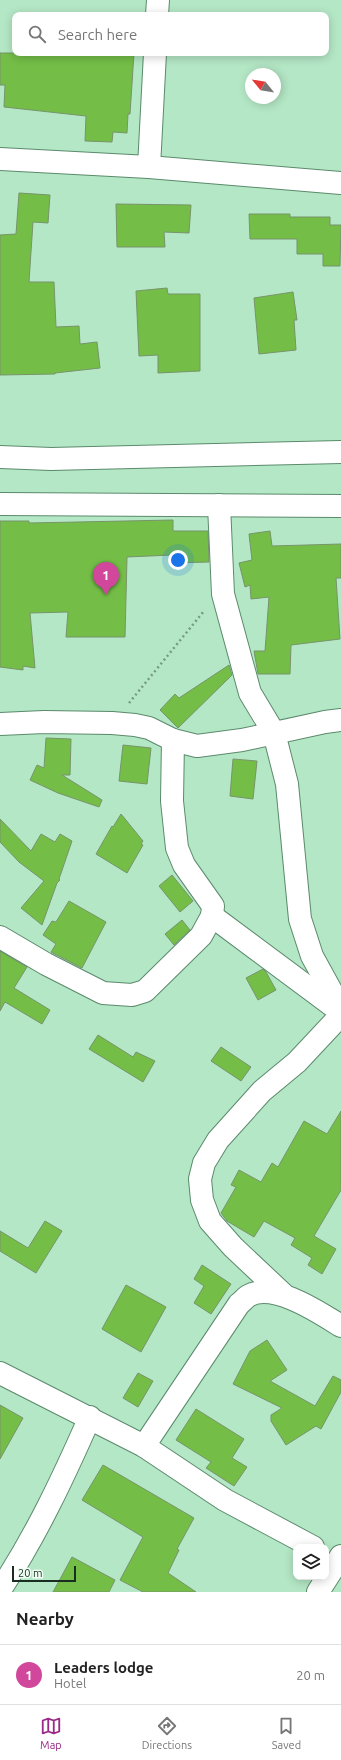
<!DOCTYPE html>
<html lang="en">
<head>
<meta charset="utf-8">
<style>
	:root { --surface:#fff; --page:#f6f6f6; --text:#222; --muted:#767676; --line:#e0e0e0; --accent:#9a2987 }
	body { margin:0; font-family:Ubuntu,sans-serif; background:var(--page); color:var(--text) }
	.controls { position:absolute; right:12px; bottom:12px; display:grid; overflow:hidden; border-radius:8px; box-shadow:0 2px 10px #0003 }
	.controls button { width:36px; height:36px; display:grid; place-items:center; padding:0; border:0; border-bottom:1px solid var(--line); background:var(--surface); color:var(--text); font:20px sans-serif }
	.compass { position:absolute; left:245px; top:68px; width:36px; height:36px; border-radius:50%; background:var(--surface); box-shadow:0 2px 10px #0003; rotate:300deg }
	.scale { position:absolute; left:12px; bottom:10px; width:64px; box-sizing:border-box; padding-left:4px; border:2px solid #192d20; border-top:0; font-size:11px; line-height:14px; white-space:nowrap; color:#192d20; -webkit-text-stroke:3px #effef3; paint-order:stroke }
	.you { position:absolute; left:178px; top:560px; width:14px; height:14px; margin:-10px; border:3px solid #fff; border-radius:50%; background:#1a73e8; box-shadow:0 0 0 6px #1a73e833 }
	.badge { display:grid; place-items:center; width:26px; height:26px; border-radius:50%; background:var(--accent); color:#fff; font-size:13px; font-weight:700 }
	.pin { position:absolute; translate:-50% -33px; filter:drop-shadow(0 1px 2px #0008) }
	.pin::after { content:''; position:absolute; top:21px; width:14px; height:12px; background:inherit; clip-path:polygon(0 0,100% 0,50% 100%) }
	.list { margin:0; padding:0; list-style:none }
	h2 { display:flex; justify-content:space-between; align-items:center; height:52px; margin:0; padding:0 16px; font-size:17px }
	h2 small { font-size:13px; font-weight:400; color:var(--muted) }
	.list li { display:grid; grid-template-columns:26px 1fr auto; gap:12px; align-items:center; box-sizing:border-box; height:60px; padding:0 16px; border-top:1px solid var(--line) }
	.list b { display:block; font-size:15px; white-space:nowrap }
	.list p { margin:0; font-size:13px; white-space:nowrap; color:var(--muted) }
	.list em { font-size:13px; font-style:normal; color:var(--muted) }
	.icon { flex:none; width:22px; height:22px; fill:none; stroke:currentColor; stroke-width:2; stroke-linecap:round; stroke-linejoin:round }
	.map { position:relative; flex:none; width:341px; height:1592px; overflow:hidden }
	.search { position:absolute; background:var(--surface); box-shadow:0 2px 10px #0003; left:12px; right:12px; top:12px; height:44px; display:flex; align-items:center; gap:10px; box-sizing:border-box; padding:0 14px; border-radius:8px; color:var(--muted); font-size:15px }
	.sheet { height:112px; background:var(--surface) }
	nav { display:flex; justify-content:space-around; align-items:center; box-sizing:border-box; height:56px; border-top:1px solid var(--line); background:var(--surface); font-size:11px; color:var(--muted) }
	nav a { display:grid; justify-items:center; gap:2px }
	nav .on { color:var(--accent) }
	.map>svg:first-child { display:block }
</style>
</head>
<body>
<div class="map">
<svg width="341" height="1592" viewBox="0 0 341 1592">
	<rect width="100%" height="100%" fill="#b4e7c5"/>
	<!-- building -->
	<g fill="#74be48" stroke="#77946a">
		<path d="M0,53h134l-4,61h-2l-1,19 -14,-1 -1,10 -27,-1 1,-25 -82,-9 1,-22h-5z"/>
		<path d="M19,193l31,2 -2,28 -15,-1 -4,60h25l2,45 23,-1 1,18 17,-2 3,26 -45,5v1l-55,1v-140l16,-1z"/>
		<path d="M116,204l75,1 -2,28 -25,-1 1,15h-48z"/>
		<path d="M249,214h41v3h40v8h11l-1,41h-17v-12h-26v-15h-47z"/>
		<path d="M167,288l1,6h32v77l-42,2v-18l-19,1 -3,-65z"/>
		<path d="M293,292l4,28h-3l2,30 -37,4 -5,-56z"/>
		<path d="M173,520v11h35l1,31 -37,1v-8l-45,2 -2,80h-59l2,-25 -38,1 5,55 -12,-2v4l-23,-3v-146h29v2z"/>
		<path d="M270,531l2,15 69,-2v34h-5l4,61 -49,6 -1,29h-32l-4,-23h11l4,-54 -18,2 -1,-14 -5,2 -6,-24 13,-3 -3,-26z"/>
		<path d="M229,665l3,10 -54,53 -18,-18 15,-16 4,4z"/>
		<path d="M46,738l25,1 -1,36h-8l40,25 -3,7 -41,-14 -28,-13 7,-15 7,3z"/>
		<path d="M123,745l28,3 -4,36 -28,-3z"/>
		<path d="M233,759l24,2 -4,38 -23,-3z"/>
		<path d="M121,814l22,27 -2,3 2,1 -16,28 -31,-19 16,-28 1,1z"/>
		<path d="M0,819l31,32 10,-17 14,8 5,-8 12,7 -13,38 1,1 -3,3 -15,42 -21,-17 23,-27 -25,-19 -19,-20z"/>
		<path d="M172,875l21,26 -13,11 -21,-26z"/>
		<path d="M69,901l37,21 -24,46 -31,-16 5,-8 -13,-9 9,-14 4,1z"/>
		<path d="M182,920l8,10 -16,15 -9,-11z"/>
		<path d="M0,951l27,16 -13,21 36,22 -8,14 -37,-22 -5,9z"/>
		<path d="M263,969l3,3 10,18 -18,10 -12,-22z"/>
		<path d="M98,1035l35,22 3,-5 19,9 -12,21 -54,-33z"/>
		<path d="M221,1047l30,20 -10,14 -30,-20z"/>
		<path d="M341,1111v79l-27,46 22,13 -14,25 -14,-9 4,-7 -21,-13 4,-7 -31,-17 -10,16 -27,-16 -6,-8 15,-26 -5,-2 8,-15 22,12 11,-19 6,4 26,-46 23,13z"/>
		<path d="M45,1221l17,10 -26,42 -36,-22v-20l28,17z"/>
		<path d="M202,1265l29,19 -20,30 -17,-11 10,-17 -10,-7z"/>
		<path d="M126,1285l40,22 -25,45 -39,-23z"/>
		<path d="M267,1340l20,30 -17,11 45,25 18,-30 8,4v12l-20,37 -5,-3 -30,19 -15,-24v-6l11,-7 -49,-24 17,-33z"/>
		<path d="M138,1373l15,8 -15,26 -15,-9z"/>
		<path d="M0,1405l23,13 -23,41z"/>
		<path d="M196,1409l48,30 -12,19 15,9 -13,19 -28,-18 5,-6 -35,-22z"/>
		<path d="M103,1465l91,53 -17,31 2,1 -11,23 28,19h-53l-23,-12 23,-43 -61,-37z"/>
		<path d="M72,1557l43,23 -6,12h-56z"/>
	</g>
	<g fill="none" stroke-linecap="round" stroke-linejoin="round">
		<!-- minor casing -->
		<g stroke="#5b8a6c" stroke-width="24">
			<g id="minor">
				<path d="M157,15l1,-15"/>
				<path d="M0,159l149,8 192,16"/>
				<path d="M149,167l6,-114"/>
				<path d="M0,504l341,2"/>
				<path d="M219,505l4,89 27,99 24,40 13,51 13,135 12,37 29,53"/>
				<path d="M0,724l44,-2 68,1 23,2 14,3 24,12 24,6 45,-6 83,-18 16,-2"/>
				<path d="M212,916l129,96"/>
				<path d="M0,937l46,27 57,29 29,2 13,-4 56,-55 11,-20 1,-10 -29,-41 -7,-17 -5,-47 1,-61"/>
				<path d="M284,1295l-51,-48 -23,-26 -8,-21 -2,-21 4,-16 14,-23 44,-49 35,-29 44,-47"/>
				<path d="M0,1373l144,73 81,54 88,47"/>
				<path d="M144,1446l95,-142c3,-2 6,-6 9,-8 25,-15 72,17 93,30"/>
				<path d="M0,1590c36,-54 64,-114 90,-173"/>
				<path d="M318,1592l23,-36"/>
			</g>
		</g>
		<!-- highway casing -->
		<g stroke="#5b8a6c" stroke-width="24">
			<path id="highway" d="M0,457l51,2 290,-7"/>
		</g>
		<!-- path -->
		<path stroke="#759c82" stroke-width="2.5" stroke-dasharray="2 3" stroke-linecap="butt" d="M129,703l75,-92"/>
		<!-- minor -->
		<use href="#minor" stroke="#fff" stroke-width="22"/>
		<!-- highway -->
		<use href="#highway" stroke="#fff" stroke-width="22"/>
	</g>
</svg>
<div class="controls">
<button><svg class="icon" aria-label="layers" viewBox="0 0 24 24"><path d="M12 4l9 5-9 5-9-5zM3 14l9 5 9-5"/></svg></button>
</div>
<svg class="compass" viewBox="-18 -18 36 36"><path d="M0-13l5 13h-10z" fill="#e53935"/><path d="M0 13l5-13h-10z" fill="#767676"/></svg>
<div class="scale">20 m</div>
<div class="you"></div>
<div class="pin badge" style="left:106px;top:595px;background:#d1479c">1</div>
<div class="search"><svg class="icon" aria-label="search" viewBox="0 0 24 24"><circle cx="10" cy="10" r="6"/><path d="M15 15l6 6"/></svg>Search here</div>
</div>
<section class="sheet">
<h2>Nearby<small></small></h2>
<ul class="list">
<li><span class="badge" style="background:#d1479c">1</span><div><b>Leaders lodge</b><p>Hotel</p></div><em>20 m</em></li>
</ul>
</section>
<nav>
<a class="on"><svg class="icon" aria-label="map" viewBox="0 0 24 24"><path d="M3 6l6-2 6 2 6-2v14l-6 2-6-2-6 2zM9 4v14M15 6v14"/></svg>Map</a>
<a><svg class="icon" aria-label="directions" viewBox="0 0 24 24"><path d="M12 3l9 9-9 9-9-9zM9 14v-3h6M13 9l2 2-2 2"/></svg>Directions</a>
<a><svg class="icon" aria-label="saved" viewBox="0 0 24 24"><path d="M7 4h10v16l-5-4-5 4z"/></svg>Saved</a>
</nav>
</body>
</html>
